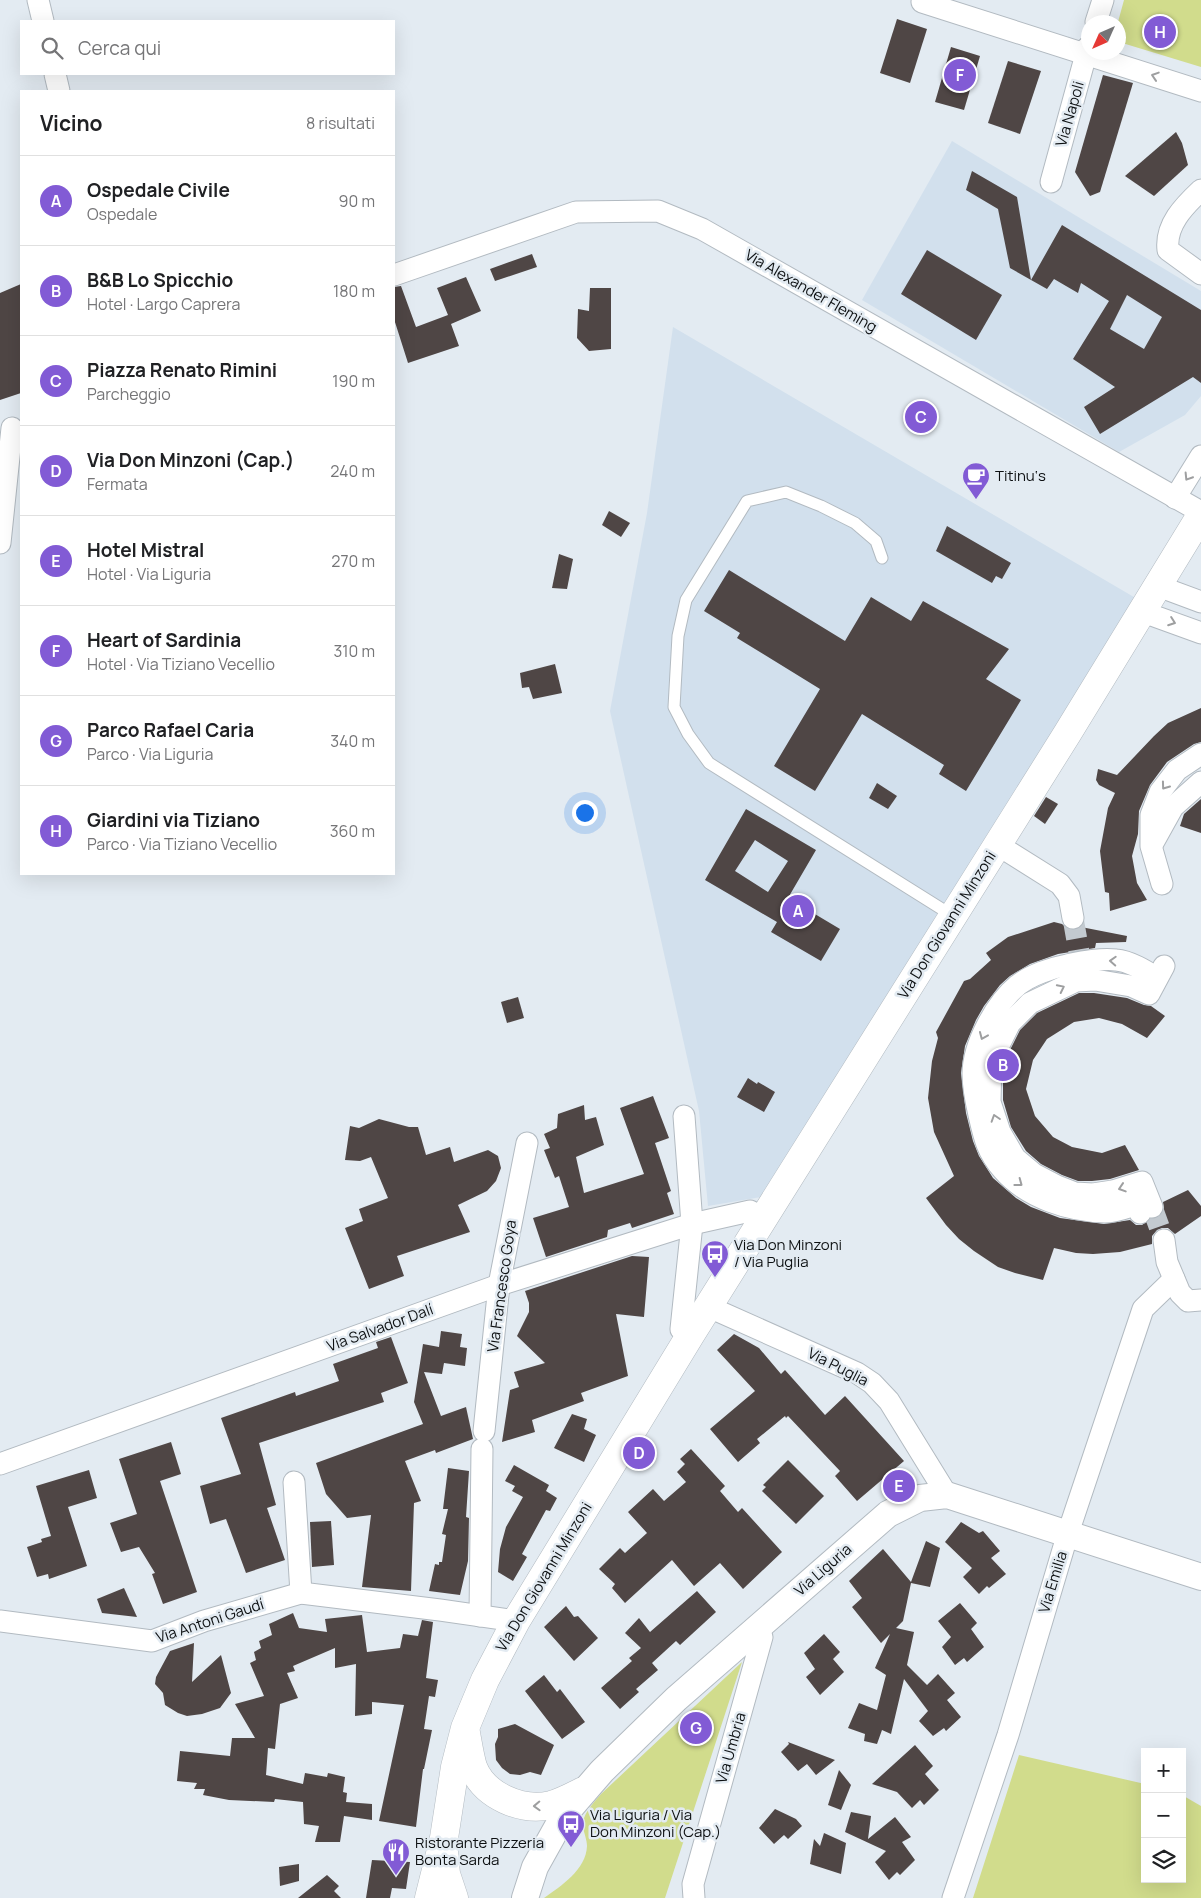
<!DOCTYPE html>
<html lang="it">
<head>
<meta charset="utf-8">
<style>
	:root { --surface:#fff; --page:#f6f6f6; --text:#202124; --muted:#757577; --line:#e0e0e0; --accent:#825bd5 }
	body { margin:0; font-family:Manrope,sans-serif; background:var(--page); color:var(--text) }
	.controls { position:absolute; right:15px; bottom:15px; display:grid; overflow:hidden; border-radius:0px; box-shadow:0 5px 20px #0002 }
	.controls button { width:45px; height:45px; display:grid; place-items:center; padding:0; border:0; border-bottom:1px solid var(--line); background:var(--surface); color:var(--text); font:25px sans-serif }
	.compass { position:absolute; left:1081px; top:15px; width:45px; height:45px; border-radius:50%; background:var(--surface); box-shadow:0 5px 20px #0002; rotate:225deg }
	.you { position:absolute; left:584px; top:812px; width:18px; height:18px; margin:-12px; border:4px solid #fff; border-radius:50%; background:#1a73e8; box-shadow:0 0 0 8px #1a73e833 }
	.badge { display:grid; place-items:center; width:32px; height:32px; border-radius:50%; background:var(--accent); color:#fff; font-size:16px; font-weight:700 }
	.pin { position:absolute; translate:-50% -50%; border:2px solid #fff; box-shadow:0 1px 5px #0006 }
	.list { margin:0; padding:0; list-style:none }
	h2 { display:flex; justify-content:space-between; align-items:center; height:65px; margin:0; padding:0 20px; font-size:21px }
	h2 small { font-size:16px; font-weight:400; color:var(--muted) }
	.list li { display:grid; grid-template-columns:32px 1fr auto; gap:15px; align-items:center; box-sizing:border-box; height:90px; padding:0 20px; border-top:1px solid var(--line) }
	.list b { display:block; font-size:19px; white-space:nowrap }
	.list p { margin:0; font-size:16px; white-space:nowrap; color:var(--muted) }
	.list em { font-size:16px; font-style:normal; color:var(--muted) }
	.icon { flex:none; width:28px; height:28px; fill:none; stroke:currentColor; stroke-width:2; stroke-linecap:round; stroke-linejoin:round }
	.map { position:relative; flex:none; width:1201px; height:1898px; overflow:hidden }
	.search { position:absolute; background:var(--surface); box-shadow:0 5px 20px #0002; left:20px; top:20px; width:375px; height:55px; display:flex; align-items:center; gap:12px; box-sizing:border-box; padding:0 18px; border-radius:0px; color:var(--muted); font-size:19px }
	.panel { position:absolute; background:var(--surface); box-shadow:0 5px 20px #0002; left:20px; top:90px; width:375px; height:785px; border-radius:0px }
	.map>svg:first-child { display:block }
</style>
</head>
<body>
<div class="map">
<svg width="1201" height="1898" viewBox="0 0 1201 1898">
	<rect width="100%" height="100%" fill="#e3ebf2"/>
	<!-- built -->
	<g fill="#d2e0ed">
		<path d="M952,141l249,150v105l-16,19 -66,37 -257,-152z"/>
		<path d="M673,327l466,273 -378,597 -53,9 -9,-95 -89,-400 37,-198z"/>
	</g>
	<!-- green -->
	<g fill="#d1dc8c">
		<path d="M1124,0h77v67l-82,-25 -1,-20z"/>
		<path d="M742,1662l-77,236h-121c17,-12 42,-28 43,-52 0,-6 -3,-13 -4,-19 -2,-11 11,-25 18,-33z"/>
		<path d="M1019,1755l126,29v95h37v-84l19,11v92h-228z"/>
	</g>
	<!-- building -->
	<g fill="#4f4645" fill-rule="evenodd">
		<path d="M897,19l30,10 -17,54 -30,-10z"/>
		<path d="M951,47l29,9 -16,54 -29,-8z"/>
		<path d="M1008,61l33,10 -21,63 -32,-11z"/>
		<path d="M1103,75l30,8 -33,109 -10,4 -15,-24z"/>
		<path d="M1176,132l6,11 6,22 -34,31 -29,-20z"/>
		<path d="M972,171l45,26 14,83 31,-55 139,85v73l-8,-6 -93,57 -16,-27 31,-20 -42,-28 36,-58 -28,-18 -3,10 -24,-14 -7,10 -37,-21 -12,-59 -32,-19zM1127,295l35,22 -18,32 -34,-20z"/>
		<path d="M927,250l75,45 -26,45 -75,-46z"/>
		<path d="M532,254l5,13 -42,14 -5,-12z"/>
		<path d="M466,277l15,34 -30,13 8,22 -51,17 -14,-44v-32l7,-1 15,41 32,-12 -11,-27z"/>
		<path d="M21,284v109l-21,7v-107z"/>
		<path d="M590,288h21v61l-22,2 -12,-13 1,-29 11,2z"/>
		<path d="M609,511l21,12 -9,14 -19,-12z"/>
		<path d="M947,526l64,37 -9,16 -6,-3 -4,7 -56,-32z"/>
		<path d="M559,554l14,5 -6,30 -15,-1z"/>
		<path d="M729,570l116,71 26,-44 40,24 12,-20 86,48 -23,30 35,21 -55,91 -27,-17 5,-9 -82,-51 -47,77 -41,-25 46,-77 -83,-51 3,-5 -36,-22z"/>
		<path d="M555,664l7,29 -29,6 -4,-12 -7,1 -2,-15z"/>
		<path d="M1201,708v34l-7,2 -27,18 -17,23 -11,26 -1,23 -6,22 5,27 10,17 -37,11 -1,-18 -4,-1 -5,-41 8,-43 7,-15 -16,-8 -3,-5 2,-11 19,6 37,-39 14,-13z"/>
		<path d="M877,783l20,13 -9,13 -19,-11z"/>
		<path d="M1046,797l12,7 -13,20 -11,-8z"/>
		<path d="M1201,799v34l-21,-7 4,-12z"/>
		<path d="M746,809l70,41 -28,48 52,31 -19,32 -50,-29 6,-10 -72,-42zM755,840l33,21 -20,31 -33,-21z"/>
		<path d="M1054,922l8,2 7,6h7l5,-3 46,9 -1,6 -30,1 -1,5 -37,6 -28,10 -20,12 -10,9 -16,21 -8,14 -11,26 -4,27 5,40 7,28 6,15 14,22 23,20 15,9 29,11 44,6 26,-4 6,5h6l8,-6h6l5,-4 3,-7 -1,-6 25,-12 13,16v10l-26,18 -7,-6h-6l-5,2 -5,6v8l-32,8 -27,2 -17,-1 -22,-5 -11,32 -28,-7 -17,-6 -24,-16 -15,-12 -13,-14 -20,-27 28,-22 -20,-44 -6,-34 4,-37 6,-23 -2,-6 28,-51 6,-2 21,-19 -5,-7 22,-16z"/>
		<path d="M1079,993h15l33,5 17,7 7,1 14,10 -18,22 -25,-14 -23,-6 -25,4 -27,17 -14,21 -7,29 9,27 18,21 19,10 30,6 23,-8 14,25 -29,9 -18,2h-14l-16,-6 -21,-11 -15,-13 -15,-24 -8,-27v-36l17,-34 17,-17z"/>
		<path d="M518,997l6,21 -17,5 -6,-21z"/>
		<path d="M748,1078l9,6 1,-2 17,10 -11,20 -27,-15z"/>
		<path d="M653,1096l16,42 -14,5 16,48 -4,2 7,21 -42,14 -2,-5 -22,7 -1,7 -61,20 -13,-39 36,-11 -10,-31 -4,2 -11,-28 6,-2 -6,-14 13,-6 1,-14 26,-9 1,15 11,-3 8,28 -28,12 8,36 60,-19 -24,-66z"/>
		<path d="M379,1119l30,8h9l8,28 24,-8 4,15 34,-12 10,6 3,12 -5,13 -9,10 -29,14 12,27 -73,24 7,20 -35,13 -24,-61 18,-7 -4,-12 29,-11 -17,-41 -11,4 -15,-1 5,-34 9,2z"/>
		<path d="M632,1256l17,1 -5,60 -28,-3 12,62 -47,17 3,8 -52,19 3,12 -33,10 8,-52 9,-3 -5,-15 31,-9 -28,-27 12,-24v-9l-4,-12z"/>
		<path d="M441,1331l21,3 -2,13 7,1 -2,18 -21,-3 -2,11 -18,-2 17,44 25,-9 7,32 -37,14 -1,-3 -30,11 16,40 -7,2 -3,88 -49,-4 9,-72 -24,3 -21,-24 -10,-31 107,-39 -9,-22 9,-58 16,3z"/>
		<path d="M734,1334l25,14 22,26 4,-4 40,45 20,-19 59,65 -47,40 -22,-25 5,-5 -52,-55 -2,2 -1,-2 -28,23 3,4 -22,19 -28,-33 45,-38 -38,-41z"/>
		<path d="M391,1337l17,46 -27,10 3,9 -125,41 17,62 -9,3 18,52 -39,13 -20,-54 -16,5 -10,-38 41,-12 -20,-56 74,-26 1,4 43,-15 -6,-17 45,-16 -2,-6z"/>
		<path d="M572,1414l15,5 -3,10 12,6 -12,27 -30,-14z"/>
		<path d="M171,1442l10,32 -21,7 37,111 -34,12 -11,-30 3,-1 -16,-26 -18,5 -11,-29 27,-9 -18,-55z"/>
		<path d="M691,1449l34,37 -5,5 18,21 4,-4 40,44 -39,37 -23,-26 -26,23 -22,-26 -47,43 -13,-15 3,-4 -16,-15 21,-21 5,5 22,-20 -19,-21 25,-23 11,12 22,-19 -9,-10 8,-8 -5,-5z"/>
		<path d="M788,1460l36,36 -28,28 -34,-33 4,-4 -3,-2z"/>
		<path d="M514,1465l35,20 -3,6 11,7 -7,13 -4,-1 -24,44 5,3 -14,24 -15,-9 2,-23 6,-22 17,-30 -11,-6 3,-5 -10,-5z"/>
		<path d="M448,1468l21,3 -3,46 3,1 -1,43 -8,34 -31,-4 6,-27 4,1v-3h3l4,-27 -4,-1 6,-25h-5z"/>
		<path d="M89,1470l8,28 -29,9 19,59 -38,13 -1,-5 -11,3 -10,-30 15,-5 -1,-3 10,-3 -15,-50z"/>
		<path d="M331,1521l3,44 -22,2 -2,-45z"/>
		<path d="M961,1522l18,11 4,-2 17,20 -9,7 15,16 -17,14 -2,-2 -8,8 -16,-17 9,-9 -27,-26z"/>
		<path d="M926,1541l14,7 -10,39 -19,-4 -8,38 -7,7 18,4 -7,33 20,20 11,-11 17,19 -8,7 14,17 -15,14 -2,-3 -11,8 -14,-15 9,-10 -24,-32 -13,55 -9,-4 -5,14 -13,-3 1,-7 -17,-6 11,-25 18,7 9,-35 -11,-7 15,-34 -9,9 -29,-36 10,-9 -13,-17 34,-32 28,33z"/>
		<path d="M124,1588l13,29 -35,-4 -5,-14z"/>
		<path d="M697,1591l19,21 -36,33 -4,-4 -24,22 6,7 -22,19 3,3 -19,17 -19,-21 31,-27 -3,-3 12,-10 -16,-15 14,-15 11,14z"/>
		<path d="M960,1603l17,20 -6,6 13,18 -17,15 -3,-4 -9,7 -13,-18 9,-10 -13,-16z"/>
		<path d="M566,1606l8,11 4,-1 20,22 -24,23 -30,-34z"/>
		<path d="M293,1613l6,15 28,4 -2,-13 37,-4 5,37 33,-4 3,-14 15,2 4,-16 11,2 -7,56 12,2 -3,17 -6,-1 -5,33 8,1 -8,39h-1l-7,58 -37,-6 25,-116 -32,-3v12l-17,2 1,-52 -21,4v-20l-42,18 2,5 -8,2 11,25 -18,6 -5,45 -7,-1 -2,27 37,9 2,-11 22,4 1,-4 17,4 -2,15 4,1 -1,9 26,2v16l-28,-4 -4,26h-25l4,-16 -15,-2 -1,-22 -28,-3 -1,3 -45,-2 -26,-5 2,-6h-11l3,-6 -20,-2 3,-30 50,5 2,-18h23l-20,-34 29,-8 -14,-33 6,-3 -2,-8 7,-4 -2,-7 13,-6 -3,-11z"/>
		<path d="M824,1634l16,18 -7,7 11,13 -24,23 -14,-18 9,-8 -11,-16z"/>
		<path d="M194,1643l-2,39 29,-27 10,38 -11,15 -18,6 -15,2 -9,-3 -13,-8 -2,-12 -8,-9 1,-7 14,-26z"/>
		<path d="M544,1675l13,17 3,-3 25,33 -23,17 -37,-48z"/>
		<path d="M515,1724l39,21 -13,30 -11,-3 -10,3 -10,-1 -8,-6 -6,-8 -1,-16 3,-7v-8z"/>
		<path d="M788,1742l47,18 -19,15 -9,-11 -9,7 -17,-19 8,-8z"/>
		<path d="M915,1745l18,21 -8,8 14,16 -15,15 -4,-5 -8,8 -15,-16 -25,-8z"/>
		<path d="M839,1770l12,15 -10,25 -13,-5z"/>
		<path d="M775,1809l21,10 6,7 -14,13 -4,-4 -10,9 -15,-16z"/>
		<path d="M851,1812l20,4 -3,23 27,-22 16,20 -9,5 13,18 -15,15 -3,-3 -8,8 -14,-18 11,-11 -41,-19z"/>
		<path d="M824,1833l22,10 -5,31 -31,-10 4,-25 6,7z"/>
		<path d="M372,1860l38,2 -4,27 -14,-1 -2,10h-24z"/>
		<path d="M299,1864v17l-19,5 -1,-19z"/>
		<path d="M327,1875l12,11 -5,5 7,7h-43z"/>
	</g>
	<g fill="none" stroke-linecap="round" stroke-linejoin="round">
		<!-- minor-tunnel -->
		<g stroke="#c3cad0" stroke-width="21" stroke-dasharray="21 11" stroke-linecap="butt">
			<path d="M1073,918l6,34"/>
			<path d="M1152,1207l12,33"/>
		</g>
		<!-- service casing -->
		<g stroke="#b2bac1" stroke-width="13">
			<path id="service" d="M882,558l-6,-17 -21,-18 -34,-17 -35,-14 -39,9 -61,99 -8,36 -4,71 14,27 21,29 244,153"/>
		</g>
		<!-- minor casing -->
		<g stroke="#b2bac1" stroke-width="23">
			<g id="minor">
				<path d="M38,0l5,21"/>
				<path d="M922,2l279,89"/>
				<path d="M1096,22l7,-22"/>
				<path d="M55,74l4,17"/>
				<path d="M1051,182l37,-135"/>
				<path d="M1201,190c-17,16 -36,35 -33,60l33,24"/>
				<path d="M394,275l182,-63 82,-1 44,18 499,283"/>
				<path d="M1175,498l26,-42"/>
				<path d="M0,543l12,-115"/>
				<path d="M1158,586l43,16"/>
				<path d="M1143,612l58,21"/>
				<path d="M1153,843l20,-36 28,-25"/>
				<path d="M998,845l62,39 9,12 4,22"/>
				<path d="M1162,884l-11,-38v-31l9,-23 17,-22 24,-16"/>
				<path d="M684,1116l8,108 -11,105 10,5"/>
				<path d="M1152,1207l-10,-25 -29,9 -20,3 -18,-1 -18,-7 -23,-12 -19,-16 -15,-26 -10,-30 1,-41 19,-38 20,-20 46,-22 19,-1 36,6 18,8 15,-28"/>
				<path d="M1140,1213l-2,-9c-10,3 -22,8 -33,8 -36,-1 -78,-14 -102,-42 -16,-18 -19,-33 -24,-55 -3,-13 -6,-27 -6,-41 0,-30 23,-71 45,-89 13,-10 33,-17 49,-20 15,-3 34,-7 49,-5 14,1 30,11 41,18"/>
				<path d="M1164,1240l3,22 13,31 8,8 13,-1"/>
				<path d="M709,1307l148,66 15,10 17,18 58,94"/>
				<path d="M484,1431l15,-146 28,-142"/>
				<path d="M0,1464l499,-179 193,-61 58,-13 13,7"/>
				<path d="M294,1482l7,111"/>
				<path d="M480,1616l2,-167"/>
				<path d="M0,1621l152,20 52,-20 97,-28 139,17 76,11"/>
				<path d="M694,1898l-1,-14 69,-247 -5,-9"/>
				<path d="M953,1898l55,-163 60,-202 75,-224 31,-30"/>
			</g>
		</g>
		<!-- tertiary casing -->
		<g stroke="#b2bac1" stroke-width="28">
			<path id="tertiary" d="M525,1898l10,-31 29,-52 38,-44 74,-72 212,-185 32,-16 27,-3 254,82"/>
		</g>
		<!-- primary casing -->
		<g stroke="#b2bac1" stroke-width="29">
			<g id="primary">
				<path d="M466,1733c2,11 4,24 7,34 11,29 49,45 78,38 11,-3 22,-9 32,-14"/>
				<path d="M444,1852l2,22 8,24"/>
				<path d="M429,1898l15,-60 11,-71 10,-39 20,-48 31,-59 175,-287 376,-600 134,-219"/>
			</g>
		</g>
		<!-- service -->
		<use href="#service" stroke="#fff" stroke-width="11"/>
		<!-- minor -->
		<use href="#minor" stroke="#fff" stroke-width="21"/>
		<!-- tertiary -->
		<use href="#tertiary" stroke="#fff" stroke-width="26"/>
		<!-- primary -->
		<use href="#primary" stroke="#fff" stroke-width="28"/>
	</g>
	<!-- one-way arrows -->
	<defs><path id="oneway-chevron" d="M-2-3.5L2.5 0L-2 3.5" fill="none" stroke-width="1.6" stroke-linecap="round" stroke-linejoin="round" transform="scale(1.25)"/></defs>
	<g stroke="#9e9fa0">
		<use href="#oneway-chevron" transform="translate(1155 76) rotate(-162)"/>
		<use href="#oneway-chevron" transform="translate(1188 477) rotate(122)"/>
		<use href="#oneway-chevron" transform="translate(1172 622) rotate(20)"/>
		<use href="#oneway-chevron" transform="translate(1165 786) rotate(126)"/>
		<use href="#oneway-chevron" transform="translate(1113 961) rotate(-177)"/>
		<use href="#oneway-chevron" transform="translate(1061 988) rotate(-26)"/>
		<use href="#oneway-chevron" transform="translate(983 1036) rotate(113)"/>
		<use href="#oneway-chevron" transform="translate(995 1118) rotate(-108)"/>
		<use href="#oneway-chevron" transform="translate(1019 1183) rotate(37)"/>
		<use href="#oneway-chevron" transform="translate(1122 1188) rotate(162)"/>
		<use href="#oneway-chevron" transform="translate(537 1806) rotate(178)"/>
	</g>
	<!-- icons -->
	<defs>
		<g id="cafe-pin" transform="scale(1.4375)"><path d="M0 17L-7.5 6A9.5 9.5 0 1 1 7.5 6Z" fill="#825bd5" stroke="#e3ebf2"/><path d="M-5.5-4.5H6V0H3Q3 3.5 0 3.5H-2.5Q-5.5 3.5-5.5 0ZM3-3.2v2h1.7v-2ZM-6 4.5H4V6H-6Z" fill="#fff"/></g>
		<g id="bus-pin" transform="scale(1.4375)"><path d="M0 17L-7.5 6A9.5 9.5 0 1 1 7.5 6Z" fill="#825bd5" stroke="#e3ebf2"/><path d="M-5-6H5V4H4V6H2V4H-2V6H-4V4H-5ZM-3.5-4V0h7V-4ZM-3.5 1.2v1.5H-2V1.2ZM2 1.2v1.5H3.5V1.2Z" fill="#fff"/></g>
		<g id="restaurant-pin" transform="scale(1.4375)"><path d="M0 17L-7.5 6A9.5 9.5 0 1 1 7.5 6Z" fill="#825bd5" stroke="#e3ebf2"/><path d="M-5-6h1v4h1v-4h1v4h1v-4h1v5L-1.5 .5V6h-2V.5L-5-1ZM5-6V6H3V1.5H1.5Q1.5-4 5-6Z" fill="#fff"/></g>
	</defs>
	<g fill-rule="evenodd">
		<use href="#cafe-pin" x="976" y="476"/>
		<use href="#bus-pin" x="715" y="1254"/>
		<use href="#bus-pin" x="571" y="1824"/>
		<use href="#restaurant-pin" x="396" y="1852"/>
	</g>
	<g text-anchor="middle" stroke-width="5" stroke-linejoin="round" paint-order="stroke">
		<!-- street labels -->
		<g font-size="15" fill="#0d1012" stroke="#e3ebf2">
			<text transform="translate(1070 114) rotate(-74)" y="5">Via Napoli</text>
			<text transform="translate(811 291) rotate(30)" y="5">Via Alexander Fleming</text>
			<text transform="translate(947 925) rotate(-58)" y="5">Via Don Giovanni Minzoni</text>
			<text transform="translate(502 1286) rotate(-82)" y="5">Via Francesco Goya</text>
			<text transform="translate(380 1328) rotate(-20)" y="5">Via Salvador Dalí</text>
			<text transform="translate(838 1367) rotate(27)" y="5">Via Puglia</text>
			<text transform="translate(823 1570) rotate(-41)" y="5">Via Liguria</text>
			<text transform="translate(544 1577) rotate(-59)" y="5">Via Don Giovanni Minzoni</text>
			<text transform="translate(1053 1582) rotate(-73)" y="5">Via Emilia</text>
			<text transform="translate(210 1621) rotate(-18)" y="5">Via Antoni Gaudí</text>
			<text transform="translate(731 1748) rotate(-74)" y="5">Via Umbria</text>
		</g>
		<!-- poi labels -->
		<g font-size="15" fill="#0d1012" stroke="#e3ebf2" text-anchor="start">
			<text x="995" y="481">Titinu‘s</text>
			<text x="734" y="1250">Via Don Minzoni<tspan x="734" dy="17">/ Via Puglia</tspan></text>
			<text x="590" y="1820">Via Liguria / Via<tspan x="590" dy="17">Don Minzoni (Cap.)</tspan></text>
			<text x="415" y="1848">Ristorante Pizzeria<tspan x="415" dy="17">Bonta Sarda</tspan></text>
		</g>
	</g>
</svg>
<div class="controls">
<button>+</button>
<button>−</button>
<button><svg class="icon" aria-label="layers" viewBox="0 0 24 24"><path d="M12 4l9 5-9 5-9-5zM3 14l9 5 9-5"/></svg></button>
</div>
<svg class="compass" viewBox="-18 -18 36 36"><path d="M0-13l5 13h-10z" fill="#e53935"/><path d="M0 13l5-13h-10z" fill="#757577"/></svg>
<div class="you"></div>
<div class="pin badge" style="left:798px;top:911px">A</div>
<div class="pin badge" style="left:1003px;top:1065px">B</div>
<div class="pin badge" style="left:921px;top:417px">C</div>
<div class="pin badge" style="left:639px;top:1453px">D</div>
<div class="pin badge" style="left:899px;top:1486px">E</div>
<div class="pin badge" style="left:960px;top:75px">F</div>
<div class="pin badge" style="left:696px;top:1728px">G</div>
<div class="pin badge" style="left:1160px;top:32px">H</div>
<div class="search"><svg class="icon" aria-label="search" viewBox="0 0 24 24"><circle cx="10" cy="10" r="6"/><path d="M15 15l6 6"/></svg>Cerca qui</div>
<section class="panel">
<h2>Vicino<small>8 risultati</small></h2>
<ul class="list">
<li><span class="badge">A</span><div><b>Ospedale Civile</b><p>Ospedale</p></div><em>90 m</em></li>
<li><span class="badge">B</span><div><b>B&amp;B Lo Spicchio</b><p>Hotel · Largo Caprera</p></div><em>180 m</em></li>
<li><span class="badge">C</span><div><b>Piazza Renato Rimini</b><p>Parcheggio</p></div><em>190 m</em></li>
<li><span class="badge">D</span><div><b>Via Don Minzoni (Cap.)</b><p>Fermata</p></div><em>240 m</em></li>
<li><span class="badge">E</span><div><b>Hotel Mistral</b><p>Hotel · Via Liguria</p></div><em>270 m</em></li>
<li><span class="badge">F</span><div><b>Heart of Sardinia</b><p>Hotel · Via Tiziano Vecellio</p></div><em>310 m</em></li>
<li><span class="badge">G</span><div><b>Parco Rafael Caria</b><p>Parco · Via Liguria</p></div><em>340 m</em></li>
<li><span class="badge">H</span><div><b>Giardini via Tiziano</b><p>Parco · Via Tiziano Vecellio</p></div><em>360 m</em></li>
</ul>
</section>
</div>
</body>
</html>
